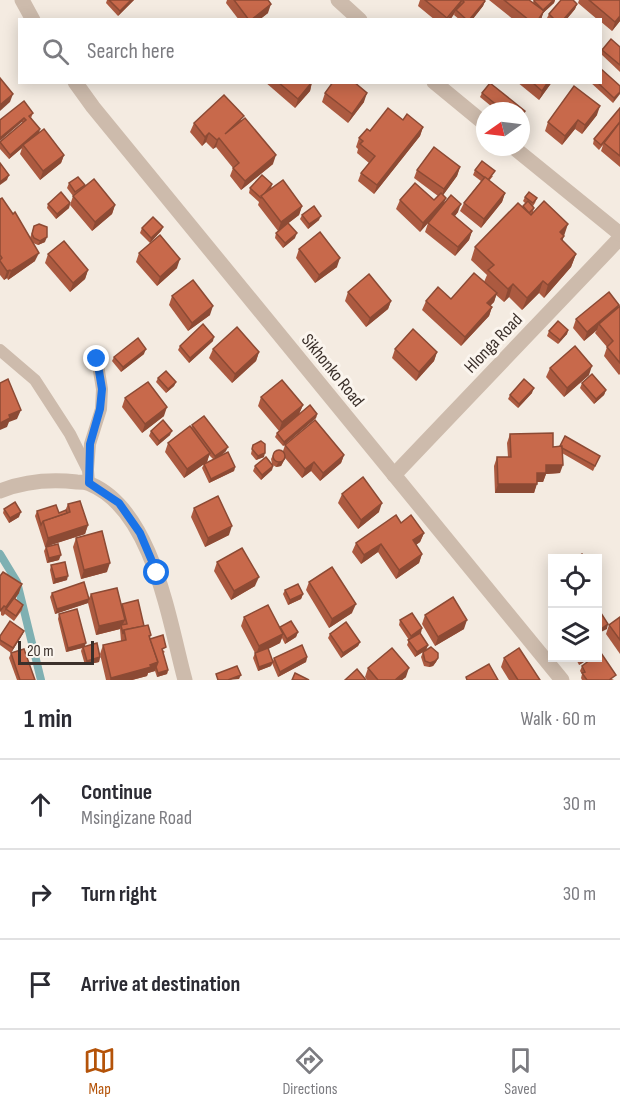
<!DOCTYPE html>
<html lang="en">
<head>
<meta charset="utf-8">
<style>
	:root { --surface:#fff; --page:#f7f7f7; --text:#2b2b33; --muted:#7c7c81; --line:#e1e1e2; --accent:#b45309 }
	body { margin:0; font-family:"Sofia Sans Condensed",sans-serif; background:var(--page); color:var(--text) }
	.controls { position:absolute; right:18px; bottom:18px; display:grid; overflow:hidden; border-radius:0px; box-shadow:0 3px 15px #0003 }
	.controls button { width:54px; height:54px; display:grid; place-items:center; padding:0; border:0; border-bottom:2px solid var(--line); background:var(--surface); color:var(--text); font:30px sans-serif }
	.compass { position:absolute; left:476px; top:102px; width:54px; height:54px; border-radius:50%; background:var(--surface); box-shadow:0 3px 15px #0003; rotate:256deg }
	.scale { position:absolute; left:18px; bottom:15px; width:76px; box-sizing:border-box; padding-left:6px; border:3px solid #3b302b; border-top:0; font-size:16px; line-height:21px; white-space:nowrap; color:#3b302b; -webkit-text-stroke:4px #fbf5ee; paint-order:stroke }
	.stop { position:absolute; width:18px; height:18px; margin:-14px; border:4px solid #1a73e8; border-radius:50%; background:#fff }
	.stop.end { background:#1a73e8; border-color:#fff; box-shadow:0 2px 6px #0008 }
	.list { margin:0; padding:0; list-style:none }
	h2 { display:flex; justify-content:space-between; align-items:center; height:78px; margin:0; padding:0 24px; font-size:26px }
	h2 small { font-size:20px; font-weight:400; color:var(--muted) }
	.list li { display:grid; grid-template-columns:39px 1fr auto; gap:18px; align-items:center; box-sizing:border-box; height:90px; padding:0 24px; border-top:2px solid var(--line) }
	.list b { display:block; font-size:22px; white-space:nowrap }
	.list p { margin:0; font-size:20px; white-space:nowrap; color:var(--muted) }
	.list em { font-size:20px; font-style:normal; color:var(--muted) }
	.icon { flex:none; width:33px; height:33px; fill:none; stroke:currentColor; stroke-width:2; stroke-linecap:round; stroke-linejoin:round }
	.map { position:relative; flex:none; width:620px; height:680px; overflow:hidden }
	.search { position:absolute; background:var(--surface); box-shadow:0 3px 15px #0003; left:18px; right:18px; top:18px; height:66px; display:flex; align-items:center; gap:15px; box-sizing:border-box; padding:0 21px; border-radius:0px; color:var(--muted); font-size:22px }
	.sheet { height:348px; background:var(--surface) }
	nav { display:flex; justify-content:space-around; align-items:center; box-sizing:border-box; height:84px; border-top:2px solid var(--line); background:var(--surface); font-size:16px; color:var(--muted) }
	nav a { display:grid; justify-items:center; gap:3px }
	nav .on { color:var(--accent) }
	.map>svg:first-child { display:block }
</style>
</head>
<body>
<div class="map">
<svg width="620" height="680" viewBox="0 0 620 680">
	<rect width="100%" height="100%" fill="#f4ebe1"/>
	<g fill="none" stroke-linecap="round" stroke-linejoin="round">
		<!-- stream -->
		<path stroke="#7fb0b2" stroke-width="8" d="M0,554l17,28 24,98"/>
		<!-- service -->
		<g stroke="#cdbbac" stroke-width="12">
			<path d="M0,350l35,30 35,54 18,36 1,13"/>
			<path d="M88,469l2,-25 11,-35 1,-20 -5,-30"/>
		</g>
		<!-- minor -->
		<g stroke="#cdbbac" stroke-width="15">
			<path d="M22,0l11,20"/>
			<path d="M75,82l18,25 469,573"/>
			<path d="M394,475l226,-237"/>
			<path d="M0,491c25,-10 50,-12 77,-9 4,0 9,0 13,2 63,26 79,137 95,196"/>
		</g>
		<!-- tertiary -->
		<g stroke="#cdbbac" stroke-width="15">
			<path d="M338,0l22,20"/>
			<path d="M434,82l51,42"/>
			<path d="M513,147l107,87"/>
		</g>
	</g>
	<!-- wall -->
	<g fill="#ac5a40">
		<path d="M107,0h27l-16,16 -12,-13z"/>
		<path d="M227,0h41v13l-9,7h-20l-13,-17z"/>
		<path d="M420,0h64l1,1 -2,5 -11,14h-12l-6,-5 1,-2 -5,7h-15l-17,-14z"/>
		<path d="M489,0h40l4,3 1,-3h21l-1,3 -11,10 -2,7h-27z"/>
		<path d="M579,0h41v21l-8,10 -12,-10v-1h-2l-20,-17z"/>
		<path d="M577,4l-2,5 -9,11h-17l-2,-2 2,-4z"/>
		<path d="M620,47v25l-19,-18 1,-4z"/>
		<path d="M265,82h47l-2,9 -15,17z"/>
		<path d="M517,82h35l-13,18z"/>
		<path d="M590,82h10l20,4 -7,17z"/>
		<path d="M325,93l39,9 -16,21 -26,-21z"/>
		<path d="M482,93l43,18 -2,4 -2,-4h-24l-17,-14z"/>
		<path d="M620,108v59l-19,-16 2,-6 -4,5 -6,-6 1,-5z"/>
		<path d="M33,113l-2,5 8,14 25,23 -3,8 -21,17 -20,-26 2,-6 -13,11 -9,-10v-7l23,-19 -1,-1 -22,-2z"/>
		<path d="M597,115l-15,19 -7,-5 -13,16 -17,-14 3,-9z"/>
		<path d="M242,120l31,44 -32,26 -11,-14 3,-8 -17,-21 -3,2 -7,-7 -4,4 -12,-14 4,-9z"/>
		<path d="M403,120l20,7 -3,9 -46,58 -16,-13 3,-8 8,-10 -12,-10 1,-4 -2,-2 3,-9 11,-7z"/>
		<path d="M460,167l-3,9 -14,19v10l15,7 -3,4 17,15 -3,9 -14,16 -30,-24 3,-9 6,-7 -14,16 -24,-23 4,-9h34l4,-4 -24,-18 3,-8z"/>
		<path d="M475,170l18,6 -4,5 16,12 -3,9 -21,26 -21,-17 4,-8 17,-22 -8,-6z"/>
		<path d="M69,183l16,2 30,20 -3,9 -20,17 -22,-26 3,-9 -6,-8z"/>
		<path d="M272,184l-1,5 31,17 -3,9 -21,16 -20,-26 1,-3 -10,-9 1,-5z"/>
		<path d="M525,197l12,1 -2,5 -2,3 1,2 -1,4 31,23 -2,6 14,13 -5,13 -27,31 -5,-5 -17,17 -13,-13 -5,5 -8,-7 -2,7 -4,4 2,1 -3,9 -28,30 -39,-36 4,-9 25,-2 33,-17 3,-7 -16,-15 4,-13 48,-41 2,-3 -2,-2z"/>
		<path d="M0,199l30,39 4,-12 11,16 -7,3 -5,-2 2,18 -27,19 -1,-2 -3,2 -4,-5z"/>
		<path d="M70,203l-1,5 -13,11 -9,-11 1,-4z"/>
		<path d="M302,215l17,5 -11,9 -8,-10z"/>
		<path d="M163,227l-2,4 -11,12 -10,-10 2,-5z"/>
		<path d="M276,233l19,5 -12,10 -8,-10z"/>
		<path d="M299,249l38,18 -22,16 -19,-25z"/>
		<path d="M139,253l38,15 -20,18 -21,-24z"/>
		<path d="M48,254l40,16 -3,9 -15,13 -25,-29z"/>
		<path d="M348,292l43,9 -3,8 -22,18 -21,-26z"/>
		<path d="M172,296l38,19 -22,16 -19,-26z"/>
		<path d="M620,306v68l-1,1 -15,-19 3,-9 -12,-14 2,-3 -13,11 -11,-13 3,-9 42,-11z"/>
		<path d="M568,330l-1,4 -9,10 -11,-8 2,-5z"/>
		<path d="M213,341l-24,22 -11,-13 2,-4z"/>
		<path d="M213,349l46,3 -3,9 -24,22 -23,-25z"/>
		<path d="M395,349l42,3 -3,9 -18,20 -24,-23z"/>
		<path d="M144,354l-23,18 -9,-11 2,-4z"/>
		<path d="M550,368l39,7 -25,22 -18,-20z"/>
		<path d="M158,378l18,4 -2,4 -8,7 -10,-11z"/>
		<path d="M582,383l24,7 -2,5 -10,9 -14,-16z"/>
		<path d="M532,393l-14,15 -10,-9 2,-4z"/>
		<path d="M261,397l42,8 -4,9h18l-1,4 -33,28 -8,-9 2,-4 2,-2 -21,-25z"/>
		<path d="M125,398l39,18 -22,17 -20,-26z"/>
		<path d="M192,425l34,26 -5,5 14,11 -1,4 -25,12 -7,-15 2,-4 9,-5 -4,-4 -2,7 -23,16 -19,-26 3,-9 23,-15z"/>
		<path d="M151,431l19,4 -13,11 -8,-10z"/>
		<path d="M510,434l43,13 6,-1 41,10 -7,15 -31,-18 -2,20 -14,1 -3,8h-6l-3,11h-39l-1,-27 3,-9h11l-1,-14z"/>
		<path d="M285,445l59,10 -3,8 -21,18 -9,-10 -9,7 -17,-20 -4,8 -5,1 -3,-2 -1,5 -11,10 -8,-9 2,-5 17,-2 -1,-5 2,-4 10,-4z"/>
		<path d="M252,449l12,8 -8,3 -5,-6z"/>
		<path d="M342,494l37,18 -21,17 -20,-26z"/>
		<path d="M68,504l20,21 -3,9 -35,11 9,15 -12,3 -3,-12 2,-4h-1l-10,-31 2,-5 22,2 6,-2z"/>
		<path d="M194,508l35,27 -24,12 -14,-30z"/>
		<path d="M4,509l15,8 -10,6 -6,-10z"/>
		<path d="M401,523l23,10 -4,9 -4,3 6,9 -3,9 -23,16 -18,-27 -17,12 -9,-12 4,-9z"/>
		<path d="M76,538l31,34 -26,7 -8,-32z"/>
		<path d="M217,562l38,24 -24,14 -17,-29z"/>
		<path d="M51,565l16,15 -14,4 -3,-14z"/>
		<path d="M0,576l19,17 -4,6 8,6 -1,5 -8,11 -9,-7 -2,2 -2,-1z"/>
		<path d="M309,582l43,31 -23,15 -23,-38z"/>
		<path d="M285,590l18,4 -2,5 -13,6 -5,-11z"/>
		<path d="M52,593l37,5 2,-4 30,13 1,-3 22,22 7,9 -1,3 15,14 -2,1 5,17 -1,4 -10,3 -2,-6 -7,2 -1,3 -15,4h-26l-6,-26 3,-9 18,-4 -1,-12 -24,6 -8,-32 -33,11 -5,-17z"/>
		<path d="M59,614l26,32 15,11 -1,5 -14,3 -4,-14 1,-3 -16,4 -8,-33z"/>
		<path d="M425,615l39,14 -29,17 -13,-22z"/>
		<path d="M244,617l54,15 -2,5 -11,7 -3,-6 -2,5 -12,6 5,12 1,-3 33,-1 -1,5 -28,15 -6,-14 -1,3 -13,5 -5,-13 2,-5 -14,-27z"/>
		<path d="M620,617v37l-14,-20 3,-9z"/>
		<path d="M400,620l21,13h-1l8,12 -2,5 -11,7 -8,-12 2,-5 -10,-15z"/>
		<path d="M24,631l-2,4 -11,18 -11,-8v-9z"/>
		<path d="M330,634l30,8 -2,4 -17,12 -13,-20z"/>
		<path d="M551,636l1,2v7l-2,-5z"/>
		<path d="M423,652l15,6 -2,4 -3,4 -4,1 -5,-1 -3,-9z"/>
		<path d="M11,653l24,27h-18l-8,-22z"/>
		<path d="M575,657h17l-13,8z"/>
		<path d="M504,658l36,22h-31l-8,-13z"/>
		<path d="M582,666l32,14h-32l-1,-2 1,-4 -2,-3z"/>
		<path d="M368,668l38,9 -4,3h-35l-2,-3z"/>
	</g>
	<!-- shaded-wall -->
	<g fill="#8c4a34">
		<path d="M131,0h3l-16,16 2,-5z"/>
		<path d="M462,0l-3,8 -3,2 -6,10h-3z"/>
		<path d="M554,0h1l-1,3 -11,10 -2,7h-3l5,-10z"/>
		<path d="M485,1l-2,5 -11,14h-3z"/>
		<path d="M271,4l-3,9 -9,7h-8z"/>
		<path d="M577,4l-2,5 -9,11h-3z"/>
		<path d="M620,16v5l-8,10 3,-9z"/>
		<path d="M312,82l-2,9 -15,17 3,-9z"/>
		<path d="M548,82h4l-13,18 3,-9z"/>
		<path d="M620,92v2l-7,9 1,-5z"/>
		<path d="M367,93l-3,9 -16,21 4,-9z"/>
		<path d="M13,94l-3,8 -10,9v-6z"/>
		<path d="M600,106l-3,9 -15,19 3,-9z"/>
		<path d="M24,118l-2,4 -22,19v-3z"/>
		<path d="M578,120l-3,9 -13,16 3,-9z"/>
		<path d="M423,127l-3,9 -46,58 3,-9z"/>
		<path d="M40,129l-1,5 -16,11 -1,3 -13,11 1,-4z"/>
		<path d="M209,133l-3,9 -4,4 3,-9z"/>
		<path d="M219,138l-3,9 -3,2 4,-9z"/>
		<path d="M64,155l-3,8 -21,17 3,-9z"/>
		<path d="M276,155l-3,9 -32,26 4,-9z"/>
		<path d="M460,167l-3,9 -16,22 3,-9z"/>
		<path d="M9,175l-2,5 -7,5v-3z"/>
		<path d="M505,193l-3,9 -21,26 3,-9z"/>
		<path d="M446,198l-3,8 -23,26 3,-9z"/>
		<path d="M70,203l-1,5 -13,11 1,-5z"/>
		<path d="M461,204l-3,8 -9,11 3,-9z"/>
		<path d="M115,205l-3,9 -20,17 3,-9z"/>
		<path d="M302,206l-3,9 -21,16 3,-9z"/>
		<path d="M321,216l-2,4 -11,9 1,-5z"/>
		<path d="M568,224l-8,24v-16z"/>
		<path d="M163,227l-2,4 -11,12 1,-5z"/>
		<path d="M472,231l-3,9 -14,16 3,-9z"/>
		<path d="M297,233l-2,5 -12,10 2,-5z"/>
		<path d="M47,237l-2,5 -7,3 2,-4z"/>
		<path d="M39,253l-4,8 -27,19 3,-9z"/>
		<path d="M576,254l-5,13 -27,31 4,-13z"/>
		<path d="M340,258l-3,9 -22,16 4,-8z"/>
		<path d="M180,259l-3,9 -20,18 3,-9z"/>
		<path d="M10,270l-3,8 -3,2 3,-9z"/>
		<path d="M88,270l-3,9 -15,13 3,-9z"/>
		<path d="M543,281l-4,12 -17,17 5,-12z"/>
		<path d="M513,284l-4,13 -5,5 4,-13z"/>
		<path d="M497,293l-3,9 -10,10 3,-9z"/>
		<path d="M391,301l-3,8 -22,18 4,-9z"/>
		<path d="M619,305l-3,9 -17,10 -2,6 -13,11 3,-9z"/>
		<path d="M213,306l-3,9 -22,16 4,-8z"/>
		<path d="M492,307l-3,9 -28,30 4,-9z"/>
		<path d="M568,330l-1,4 -9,10 2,-4z"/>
		<path d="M214,337l-1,4 -24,22 1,-5z"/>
		<path d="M146,349l-2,5 -23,18 2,-5z"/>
		<path d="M259,352l-3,9 -24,22 3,-9z"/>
		<path d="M437,352l-3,9 -18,20 3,-9z"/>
		<path d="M592,366l-3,9 -25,22 3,-9z"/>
		<path d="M176,382l-2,4 -8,7 2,-4z"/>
		<path d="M534,388l-2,5 -14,15 1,-4z"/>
		<path d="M606,390l-2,5 -10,9 2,-5z"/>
		<path d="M303,405l-4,9 -20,17 3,-9z"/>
		<path d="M167,407l-3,9 -22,17 3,-9z"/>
		<path d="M21,410l-4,9 -8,3 -2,5 -7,3v-7l9,-8z"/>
		<path d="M317,414l-1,4 -33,28 1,-4z"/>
		<path d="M172,431l-2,4 -13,11 2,-5z"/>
		<path d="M228,447l-2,4 -12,10 1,-5z"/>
		<path d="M210,453l-3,9 -23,16 3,-9z"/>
		<path d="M265,453l-1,4 -8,3 2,-4z"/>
		<path d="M344,455l-3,8 -21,18 3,-8z"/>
		<path d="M286,457l-5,9 -5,1 2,-4z"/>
		<path d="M314,462l-3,9 -9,7 3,-9z"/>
		<path d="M546,465h17l-3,8 -14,1 -3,8h-10l4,-9z"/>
		<path d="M273,466l-1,4 -11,10 1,-5z"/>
		<path d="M235,467l-1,4 -25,12 2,-4z"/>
		<path d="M498,484h39l-3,9h-39z"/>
		<path d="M382,503l-3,9 -21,17 3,-9z"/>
		<path d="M21,512l-2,5 -10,6 1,-5z"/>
		<path d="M88,525l-3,9 -40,13 3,-9z"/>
		<path d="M232,526l-3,9 -24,12 3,-9z"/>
		<path d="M424,533l-4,9 -10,7 3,-9z"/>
		<path d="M381,544l-3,8 -17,12 3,-9z"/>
		<path d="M422,554l-3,9 -23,16 3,-9z"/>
		<path d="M61,555l-2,5 -12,3 2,-5z"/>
		<path d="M110,563l-3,9 -26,7 3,-9z"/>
		<path d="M68,576l-1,4 -14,4 2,-5z"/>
		<path d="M259,577l-4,9 -24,14 3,-9z"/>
		<path d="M22,584l-3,9 -12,17 -1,-1 -3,7 3,-9z"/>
		<path d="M303,594l-2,5 -13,6 2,-5z"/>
		<path d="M89,599l-1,4 -33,11 2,-5z"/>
		<path d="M356,604l-4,9 -23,15 3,-9z"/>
		<path d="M125,620l-4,8v-3l-1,4 -24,6 3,-9z"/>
		<path d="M467,620l-3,9 -29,17 3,-9z"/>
		<path d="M608,624l-1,5 -10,5 1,-3z"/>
		<path d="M422,628l-1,5 -12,8 2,-5z"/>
		<path d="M24,631l-2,4 -11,18 2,-5z"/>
		<path d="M298,632l-2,5 -11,7 2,-5z"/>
		<path d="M283,634l-3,9 -24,12 3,-9z"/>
		<path d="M360,642l-2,4 -17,12 2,-5z"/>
		<path d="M86,643l-2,5 -1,-1 -1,1 -16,4 2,-4z"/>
		<path d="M428,645l-2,5 -11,7 2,-5z"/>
		<path d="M100,657l-1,5 -14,3 2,-4z"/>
		<path d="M307,657l-1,5 -28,15 2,-5z"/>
		<path d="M587,657h5l-13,8 2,-4z"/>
		<path d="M438,658l-2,4 -3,4 -4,1 1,-4z"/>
		<path d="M158,662l-3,9 -7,2 -1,3 -15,4h-22l1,-2z"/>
		<path d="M273,662l-2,4 -13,5 1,-4z"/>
		<path d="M409,668l-3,9 -4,3h-7z"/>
		<path d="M168,670l-1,4 -10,3 1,-4z"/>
		<path d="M241,675l-2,4 -11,1z"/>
	</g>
	<!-- building -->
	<g fill="#c8694b" stroke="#8c4a34" stroke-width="1.5">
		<path d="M109,0h22l-11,11z"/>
		<path d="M234,0h34l3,4 -20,16h-2z"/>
		<path d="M425,0h37l-15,18z"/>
		<path d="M462,0h22l1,1 -16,19h-2l-11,-10 8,-8z"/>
		<path d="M504,0h25l15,11 -6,9h-9z"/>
		<path d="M534,0h20l-11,10 -9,-9z"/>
		<path d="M561,0h12l4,4 -14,16h-8l-6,-6z"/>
		<path d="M589,0h31v16l-5,6z"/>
		<path d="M611,39l9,8v18l-18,-15z"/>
		<path d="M600,68l20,18v6l-6,6 -17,-16h3z"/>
		<path d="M0,78l13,16 -13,11z"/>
		<path d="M278,82h34l-14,17z"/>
		<path d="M333,82h21l13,11 -15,21 -27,-21z"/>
		<path d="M532,82h16l-6,9z"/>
		<path d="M490,83l35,28 -4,5v-5h-17l-22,-18z"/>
		<path d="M574,86l26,20 -15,19 -7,-5 -13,16 -17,-14z"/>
		<path d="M224,95l20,21 -19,18 20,-16 31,37 -31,26 -12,-13 6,-5 -20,-25 -2,2 -8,-7 -4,4 -11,-14z"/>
		<path d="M24,101l9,12 -4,3 11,13 -30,26 -10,-13 26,-22 -2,-2 -24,20v-18z"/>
		<path d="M388,108l15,12 4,-6 16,13 -46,58 -16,-12 14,-17 -15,-12 3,-3 -4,-3 8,-9 3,2z"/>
		<path d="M620,108v14l-19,23 -7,-6z"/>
		<path d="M620,122v34l-16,-13z"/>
		<path d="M44,129l20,26 -21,16 -20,-26z"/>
		<path d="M434,147l26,20 -16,22 -27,-19z"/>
		<path d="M482,161l13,10 -7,9 -13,-10z"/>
		<path d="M0,163l9,12 -9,7z"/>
		<path d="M262,175l10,9 -11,14 -11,-10z"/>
		<path d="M78,177l7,8 -10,7 -6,-9z"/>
		<path d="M485,177l20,16 -21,26 -20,-16z"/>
		<path d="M94,179l21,26 -20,17 -22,-26z"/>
		<path d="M283,180l19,26 -21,16 -20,-26z"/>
		<path d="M415,183l19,17 7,-7 5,5 -23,25 -23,-23z"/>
		<path d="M61,192l9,11 -13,11 -9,-10z"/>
		<path d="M529,192l8,6 -4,5 -8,-6z"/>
		<path d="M451,195l10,9 -9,10 20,17 -14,16 -30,-24z"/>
		<path d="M2,198l11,16 2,-2 24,41 -28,18 -1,-1 -3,1 -7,-10v-1l2,-2 -2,-3v-56z"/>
		<path d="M528,201l6,7 -5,5 -6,-7z"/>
		<path d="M544,201l24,23 -8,8 4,4 -3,3 15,15 -28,31 -5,-4 -16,17 -14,-14 -5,5 -20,-19 6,-5 -19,-18 43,-44 13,12z"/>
		<path d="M314,206l7,10 -12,8 -7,-9z"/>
		<path d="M153,217l10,10 -12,11 -9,-10z"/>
		<path d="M288,223l9,10 -12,10 -9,-10z"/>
		<path d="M39,224l8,3v10l-7,4 -6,-3 -2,-4 2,-8z"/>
		<path d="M320,232l20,26 -21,17 -20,-26z"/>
		<path d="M160,235l20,24 -20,18 -21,-24z"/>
		<path d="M64,241l24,29 -15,13 -25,-29z"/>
		<path d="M474,273l23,20 -10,10 5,4 -27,30 -39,-36 12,-14 13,12z"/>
		<path d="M369,274l22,27 -21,17 -22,-26z"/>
		<path d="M193,280l20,26 -21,17 -20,-27z"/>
		<path d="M609,292l10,13 -32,27 -11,-13z"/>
		<path d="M620,306v57l-13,-16 6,-6 -14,-17z"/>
		<path d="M558,321l10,9 -8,10 -11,-9z"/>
		<path d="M203,324l11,13 -24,21 -10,-12z"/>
		<path d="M237,327l22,25 -24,22 -22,-25z"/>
		<path d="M413,329l24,23 -18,20 -24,-23z"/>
		<path d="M138,338l8,11 -23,18 -9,-10z"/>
		<path d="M575,346l17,20 -25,22 -17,-20z"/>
		<path d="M166,371l10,11 -8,7 -10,-11z"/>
		<path d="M592,374l14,16 -10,9 -14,-16z"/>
		<path d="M8,379l13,31 -12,5 1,3 -10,5v-40z"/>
		<path d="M524,379l10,9 -15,16 -9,-9z"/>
		<path d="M282,380l21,25 -21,17 -21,-25z"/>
		<path d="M148,382l19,25 -22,17 -20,-26z"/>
		<path d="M310,405l7,9 -33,28 -7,-9z"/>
		<path d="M204,416l24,31 -13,9 -23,-31z"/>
		<path d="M163,420l9,11 -13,10 -8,-10z"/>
		<path d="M315,420l29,35 -21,18 -9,-11 -9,7 -20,-24z"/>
		<path d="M190,426l20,27 -23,16 -19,-26z"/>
		<path d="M553,433v14l9,-1 1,19h-17v8h-9v11h-39l-1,-27h14l-1,-23z"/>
		<path d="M565,436l35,20 -5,10 -33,-18v-2h-2z"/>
		<path d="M261,441l4,3v9l-7,3 -6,-7 1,-4z"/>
		<circle cx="279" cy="456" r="6"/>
		<path d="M228,452l7,15 -24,12 -7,-15z"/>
		<path d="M266,457l7,9 -11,9 -7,-9z"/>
		<path d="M363,477l19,26 -21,17 -19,-26z"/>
		<path d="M218,496l14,30 -24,12 -14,-30z"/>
		<path d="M80,501l8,24 -40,13 -5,-17 27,-9 -2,-8z"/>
		<path d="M15,502l6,10 -11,6 -6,-9z"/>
		<path d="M56,505l3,8 7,-3 1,3 -24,8 -2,4 -4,-14z"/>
		<path d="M396,515l5,8 10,-8 13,18 -11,7 9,14 -23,16 -18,-26 -17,11 -8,-12z"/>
		<path d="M102,531l8,32 -26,7 -8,-32z"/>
		<path d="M58,544l3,11 -12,3 -3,-11z"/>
		<path d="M242,548l17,29 -25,14 -17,-29z"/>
		<path d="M582,554l3,4h-9z"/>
		<path d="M65,562l3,14 -13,3 -4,-14z"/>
		<path d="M332,567l24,37 -24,15 -23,-37z"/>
		<path d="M3,572l19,12 -16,23 -2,-1 -4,5v-35z"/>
		<path d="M84,582l5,17 -32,10 -5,-16z"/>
		<path d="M298,584l5,10 -13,6 -5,-10z"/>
		<path d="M117,588l8,32 -26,6 -8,-32z"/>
		<path d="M453,597l14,23 -29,17 -13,-22z"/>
		<path d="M14,598l9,7 -7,11 -10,-7z"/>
		<path d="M138,600l6,26 -20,4 -1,4 -2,-9 6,-1 -5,-20z"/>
		<path d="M268,605l15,29 -24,12 -15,-29z"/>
		<path d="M77,609l9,34 -18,5 -9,-34z"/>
		<path d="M599,610l9,14 -10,7 -1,-20z"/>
		<path d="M412,613l10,15 -11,8 -11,-16z"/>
		<path d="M620,617v23l-11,-15z"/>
		<path d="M10,621l14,10 -11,17 -13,-8v-4z"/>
		<path d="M291,621l7,11 -11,7 -7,-12z"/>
		<path d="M346,622l14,20 -17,11 -13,-19z"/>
		<path d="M148,625l3,10 -2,1 9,26 -8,3 1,2 -40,11 -8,-33 23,-5 -2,-10z"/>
		<path d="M420,633l8,12 -11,7 -9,-12z"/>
		<path d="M163,635l3,12 -4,2 6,21 -10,3 -2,-6 2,-5 -8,-23z"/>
		<path d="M97,643l3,14 -13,4 -4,-14z"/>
		<path d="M302,645l5,12 -27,15 -6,-14z"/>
		<path d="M431,647l7,6v5l-3,3 -5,2 -5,-2 -2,-9z"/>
		<path d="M268,648l5,14 -14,5 -4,-14z"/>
		<path d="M392,648l17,20 -14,12h-17l-10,-12z"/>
		<path d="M519,648l21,32h-22l-14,-22z"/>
		<path d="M24,649l11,31h-15l-9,-27z"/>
		<path d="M601,653l15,22 -7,5h-22l-5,-7 3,-1 -3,-6 12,-9h3v-2z"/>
		<path d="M579,657h8l-6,4z"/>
		<path d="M489,664l9,16h-31l-1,-3z"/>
		<path d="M237,666l4,9 -13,5h-10l-2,-6z"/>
		<path d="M357,669l9,11h-21z"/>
		<path d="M295,673l14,7h-17z"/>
	</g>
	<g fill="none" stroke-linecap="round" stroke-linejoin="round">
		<!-- route -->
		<path stroke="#1a73e8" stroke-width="8" d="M97,359l5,30 -2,20 -10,35 -1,39 30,20 21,30 17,40"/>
	</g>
	<g text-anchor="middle" stroke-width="6" stroke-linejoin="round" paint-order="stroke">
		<!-- street labels -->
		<g font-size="18" fill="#3b302b" stroke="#fbf5ee">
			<text transform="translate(493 343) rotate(-46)" y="6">Hlonga Road</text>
			<text transform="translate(333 370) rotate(51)" y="6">Sikhonko Road</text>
		</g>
	</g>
</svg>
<div class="controls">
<button><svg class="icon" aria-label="locate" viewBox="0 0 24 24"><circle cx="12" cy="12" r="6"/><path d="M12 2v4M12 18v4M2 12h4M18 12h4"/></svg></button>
<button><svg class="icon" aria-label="layers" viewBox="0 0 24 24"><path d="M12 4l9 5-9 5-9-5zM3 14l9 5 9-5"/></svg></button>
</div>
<svg class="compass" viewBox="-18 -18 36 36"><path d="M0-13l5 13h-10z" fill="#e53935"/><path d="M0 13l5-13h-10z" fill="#7c7c81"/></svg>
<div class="scale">20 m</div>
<div class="stop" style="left:157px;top:573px"></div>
<div class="stop end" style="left:97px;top:359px"></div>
<div class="search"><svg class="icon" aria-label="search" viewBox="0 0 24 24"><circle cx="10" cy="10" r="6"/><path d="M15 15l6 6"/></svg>Search here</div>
</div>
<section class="sheet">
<h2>1 min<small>Walk · 60 m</small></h2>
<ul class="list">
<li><svg class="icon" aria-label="ahead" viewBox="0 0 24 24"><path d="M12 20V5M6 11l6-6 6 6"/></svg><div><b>Continue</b><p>Msingizane Road</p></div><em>30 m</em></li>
<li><svg class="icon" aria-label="right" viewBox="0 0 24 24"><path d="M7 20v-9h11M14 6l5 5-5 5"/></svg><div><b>Turn right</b></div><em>30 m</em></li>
<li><svg class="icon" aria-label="arrive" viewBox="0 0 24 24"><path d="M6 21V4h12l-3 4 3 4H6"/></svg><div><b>Arrive at destination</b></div></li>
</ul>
</section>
<nav>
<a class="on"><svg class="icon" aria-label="map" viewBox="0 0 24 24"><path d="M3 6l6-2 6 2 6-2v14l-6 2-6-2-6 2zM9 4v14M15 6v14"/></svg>Map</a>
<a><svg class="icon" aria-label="directions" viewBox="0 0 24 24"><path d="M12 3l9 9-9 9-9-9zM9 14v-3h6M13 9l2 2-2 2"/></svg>Directions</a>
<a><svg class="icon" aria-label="saved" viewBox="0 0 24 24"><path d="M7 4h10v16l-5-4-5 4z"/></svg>Saved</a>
</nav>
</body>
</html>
